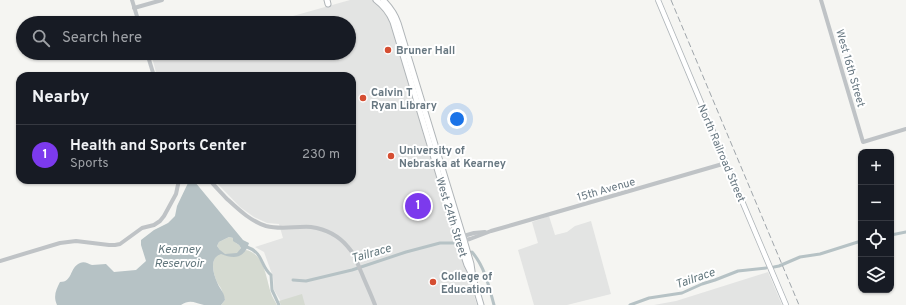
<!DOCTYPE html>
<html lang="en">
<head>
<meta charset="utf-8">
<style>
	:root { --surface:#171b24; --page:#242831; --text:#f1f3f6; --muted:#9ea1a6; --line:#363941; --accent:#7c3aed }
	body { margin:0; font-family:Overpass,sans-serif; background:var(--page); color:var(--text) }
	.controls { position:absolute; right:12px; bottom:12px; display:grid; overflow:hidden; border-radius:8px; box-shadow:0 1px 3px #0004 }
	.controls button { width:36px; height:36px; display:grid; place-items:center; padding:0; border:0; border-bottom:1px solid var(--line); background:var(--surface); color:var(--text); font:20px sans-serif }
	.you { position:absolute; left:457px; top:119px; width:14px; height:14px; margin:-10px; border:3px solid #fff; border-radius:50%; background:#1a73e8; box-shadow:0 0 0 6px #1a73e833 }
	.badge { display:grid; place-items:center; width:26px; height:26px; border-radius:50%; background:var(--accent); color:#fff; font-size:13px; font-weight:700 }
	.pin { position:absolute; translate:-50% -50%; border:2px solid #fff; box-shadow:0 1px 4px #0006 }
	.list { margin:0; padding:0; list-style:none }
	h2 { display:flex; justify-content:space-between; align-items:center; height:52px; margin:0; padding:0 16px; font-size:17px }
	h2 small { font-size:13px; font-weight:400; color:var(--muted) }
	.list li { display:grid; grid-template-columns:26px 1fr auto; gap:12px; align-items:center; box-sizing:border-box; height:60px; padding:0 16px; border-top:1px solid var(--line) }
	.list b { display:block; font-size:15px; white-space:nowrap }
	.list p { margin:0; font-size:13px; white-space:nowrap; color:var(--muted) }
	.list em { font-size:13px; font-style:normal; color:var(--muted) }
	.icon { flex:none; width:22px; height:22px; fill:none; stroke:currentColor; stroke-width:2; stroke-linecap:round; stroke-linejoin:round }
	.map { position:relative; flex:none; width:906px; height:305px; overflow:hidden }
	.search { position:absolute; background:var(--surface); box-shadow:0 1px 3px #0004; left:16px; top:16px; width:340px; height:44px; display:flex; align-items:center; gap:10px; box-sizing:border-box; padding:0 14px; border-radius:22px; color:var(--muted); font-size:15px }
	.panel { position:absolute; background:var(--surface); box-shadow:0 1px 3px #0004; left:16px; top:72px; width:340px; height:112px; border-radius:12px }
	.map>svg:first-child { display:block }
</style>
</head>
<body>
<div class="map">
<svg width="906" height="305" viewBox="0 0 906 305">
	<rect width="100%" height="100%" fill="#f5f5f2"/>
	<!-- built -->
	<g fill="#e3e4e3">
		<path d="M350,0h25l15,16 33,117 54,172h-194l-9,-15 -1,-13 -9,-25 -9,-5 28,-9 -4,-14 -12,-1 -13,-6 -14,-10 -26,-27h138v-104h-195l-5,-19 1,-1 11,-3h185v-30h-81z"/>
		<path d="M549,216l6,19 12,-3 8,-6 16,-5 20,73 -44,11h-33l-16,-55 20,-7 -6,-21z"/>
		<path d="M768,272l14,33h-128l22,-4z"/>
	</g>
	<!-- green -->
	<g fill="#d5dad1">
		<path d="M229,237l4,1 3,5 3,2 2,3 -2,3 4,2 3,-3c19,4 20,29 25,43 1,4 4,8 6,12h-56l4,-5c-1,-3 -2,-6 -3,-9 -1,-4 -4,-6 -5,-9 -4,-9 -8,-24 4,-29l-1,-3 -3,-4 2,-4z"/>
		<path d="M302,294l3,11h-24l-2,-4z"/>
	</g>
	<!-- water -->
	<path fill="#b6c2c5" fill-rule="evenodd" d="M195,182l48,58 6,3c-5,16 -15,16 -28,11 -12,4 -8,19 -4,28 3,8 7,9 8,18l-4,5c-5,0 -12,0 -17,0 -9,-2 -14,-6 -23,0h-124c-4,-9 -1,-15 3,-23 13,0 9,-14 20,-19 5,-2 8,1 12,2 5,0 9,-1 14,-1l8,8 22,-2 10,-9 -5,-16v-5l13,-10 14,-7 7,-7 2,-10 11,-23zM229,237l4,1v3l6,4 2,3 -4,5 -12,1 -5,-4 -3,-4 2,-4z"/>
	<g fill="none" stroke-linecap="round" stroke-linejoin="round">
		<!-- canal -->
		<g stroke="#b6c2c5" stroke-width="3">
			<path d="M891,235l15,-3"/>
			<path d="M247,247c17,6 13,19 24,28l1,15 7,15"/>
			<path d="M472,252c13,15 17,35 22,53"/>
			<path d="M774,267l5,-1 21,-9 20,-3 41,-13"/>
			<path d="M293,280l13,1 46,-11 54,-18 34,-9h15"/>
			<path d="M630,305l19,-7 33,-5 20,-9 13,-4 23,-9 28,-3"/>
		</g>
		<!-- secondary casing -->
		<g stroke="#afb5b9" stroke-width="6">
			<path id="secondary" d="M658,0l47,112 21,51 60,142"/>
		</g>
		<!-- primary casing -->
		<g stroke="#b0b5b8" stroke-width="7">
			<g id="primary">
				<path d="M327,0l1,4"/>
				<path d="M376,0c8,6 13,12 17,22l65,216 9,27 5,10"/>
				<path d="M383,0c7,7 12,14 15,23l66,217 7,24 2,14 8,27"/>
			</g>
		</g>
		<!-- tertiary -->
		<g stroke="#bfc3c6" stroke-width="4">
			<path d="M132,0l7,23"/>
			<path d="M821,0l42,142 43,-13"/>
			<path d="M134,8l28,-8"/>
			<path d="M147,53l7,23"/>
			<path d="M210,180c5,7 11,12 16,18 12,11 24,23 40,28 15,4 30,0 45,1 14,2 28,9 37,20 7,7 10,18 14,27 4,10 9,20 13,31"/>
			<path d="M460,237l14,-4 11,-1"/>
			<path d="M461,241l9,-2 21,-8 21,-6 214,-62"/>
			<path d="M0,261l60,-18 16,-2 33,4h6l5,-1 22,-16 12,-3 6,-4 4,-5 12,-22 3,-14"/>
		</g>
		<!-- secondary -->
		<use href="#secondary" stroke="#fff" stroke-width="4.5"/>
		<!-- primary -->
		<use href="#primary" stroke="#fff" stroke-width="5"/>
		<!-- rail -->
		<path stroke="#9fa5aa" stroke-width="1" stroke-dasharray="6 3" stroke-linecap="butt" d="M671,0l128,305"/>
	</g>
	<!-- markers -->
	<g fill="#d54e32" stroke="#fff" stroke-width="1.5">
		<circle cx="388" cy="50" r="4"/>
		<circle cx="363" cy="98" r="4"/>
		<circle cx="391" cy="156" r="4"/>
		<circle cx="433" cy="282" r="4"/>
	</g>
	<g text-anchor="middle" stroke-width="4" stroke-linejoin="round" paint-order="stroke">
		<!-- poi labels -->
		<g font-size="11" font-weight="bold" fill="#677781" stroke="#fff" text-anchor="start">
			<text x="396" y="54">Bruner Hall</text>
			<text x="371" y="96">Calvin T<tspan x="371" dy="13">Ryan Library</tspan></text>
			<text x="399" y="154">University of<tspan x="399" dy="13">Nebraska at Kearney</tspan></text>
			<text x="441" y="280">College of<tspan x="441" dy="13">Education</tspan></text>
		</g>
		<!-- street labels -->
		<g font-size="11" fill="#677781" stroke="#fff">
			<text transform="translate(851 68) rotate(74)" y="4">West 16th Street</text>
			<text transform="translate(722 153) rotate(67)" y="4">North Railroad Street</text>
			<text transform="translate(606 189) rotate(-16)" y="4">15th Avenue</text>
			<text transform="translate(452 217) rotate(73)" y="4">West 24th Street</text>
		</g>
		<!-- water labels -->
		<g font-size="12" font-style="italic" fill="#63787e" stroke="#fff">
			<text x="179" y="253">Kearney<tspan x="179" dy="14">Reservoir</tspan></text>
			<text transform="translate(371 253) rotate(-16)" y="4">Tailrace</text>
			<text transform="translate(695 278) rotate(-19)" y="4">Tailrace</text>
		</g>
	</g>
</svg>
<div class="controls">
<button>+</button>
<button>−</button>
<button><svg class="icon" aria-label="locate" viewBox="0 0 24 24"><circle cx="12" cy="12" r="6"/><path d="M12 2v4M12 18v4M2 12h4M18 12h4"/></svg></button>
<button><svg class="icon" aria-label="layers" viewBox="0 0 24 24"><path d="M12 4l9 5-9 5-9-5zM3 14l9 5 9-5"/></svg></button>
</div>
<div class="you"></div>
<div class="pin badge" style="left:418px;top:206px">1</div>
<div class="search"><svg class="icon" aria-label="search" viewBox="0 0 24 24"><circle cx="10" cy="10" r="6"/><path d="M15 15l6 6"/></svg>Search here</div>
<section class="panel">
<h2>Nearby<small></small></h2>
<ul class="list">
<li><span class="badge">1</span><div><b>Health and Sports Center</b><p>Sports</p></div><em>230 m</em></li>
</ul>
</section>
</div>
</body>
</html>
